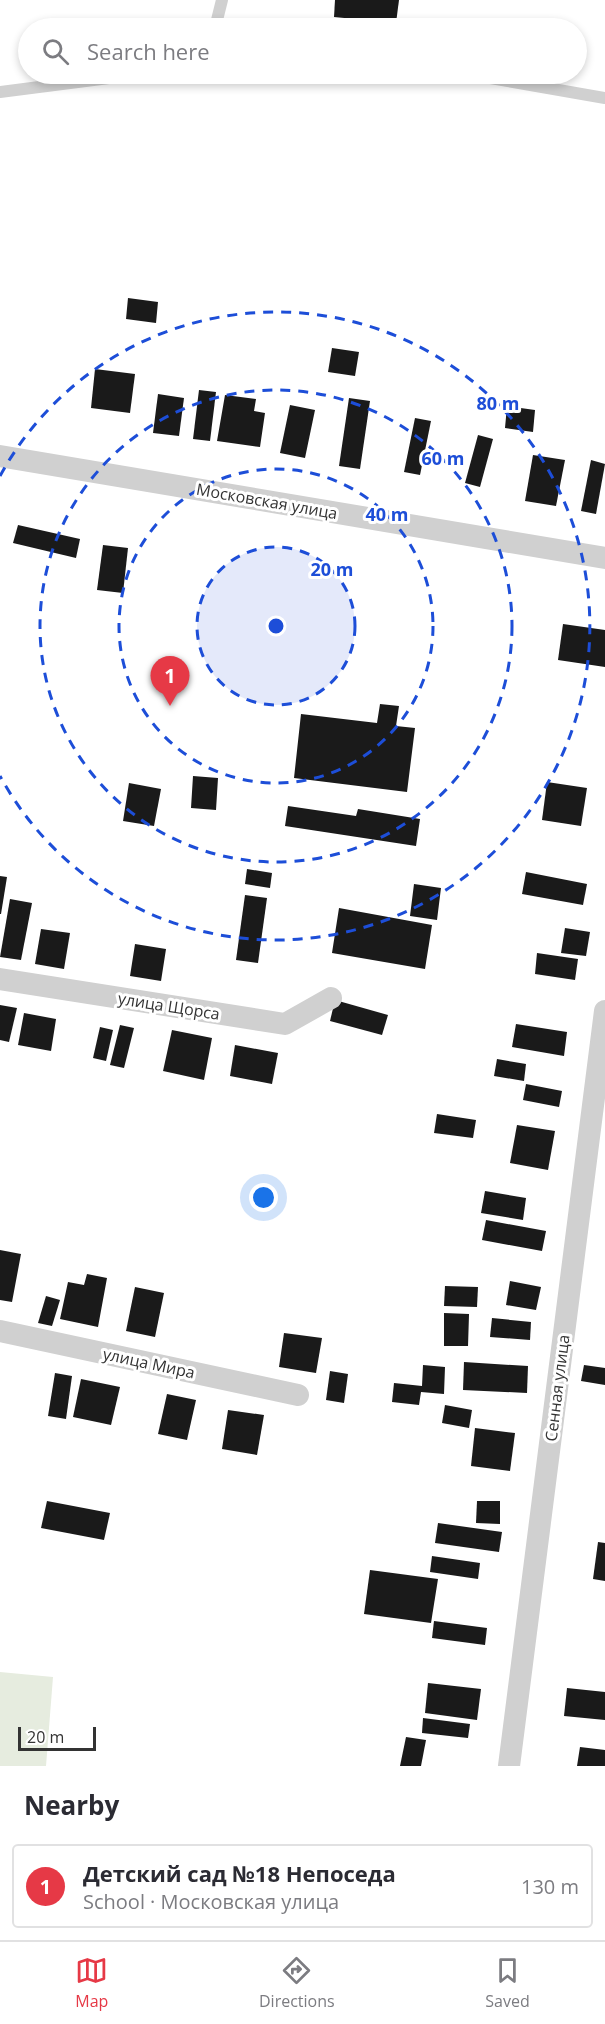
<!DOCTYPE html>
<html lang="en">
<head>
<meta charset="utf-8">
<style>
	:root { --surface:#fff; --page:#f7f7f7; --text:#2b2b33; --muted:#7c7c81; --line:#e1e1e2; --accent:#e63946 }
	body { margin:0; font-family:"Open Sans",sans-serif; background:var(--page); color:var(--text) }
	.scale { position:absolute; left:18px; bottom:15px; width:78px; box-sizing:border-box; padding-left:6px; border:3px solid #333; border-top:0; font-size:16px; line-height:21px; white-space:nowrap; color:#333; -webkit-text-stroke:4px #fff; paint-order:stroke }
	.you { position:absolute; left:264px; top:1198px; width:21px; height:21px; margin:-15px; border:4px solid #fff; border-radius:50%; background:#1a73e8; box-shadow:0 0 0 9px #1a73e833 }
	.badge { display:grid; place-items:center; width:39px; height:39px; border-radius:50%; background:var(--accent); color:#fff; font-size:20px; font-weight:700 }
	.pin { position:absolute; translate:-50% -50px; filter:drop-shadow(0 2px 3px #0008) }
	.pin::after { content:''; position:absolute; top:32px; width:21px; height:18px; background:inherit; clip-path:polygon(0 0,100% 0,50% 100%) }
	.list { margin:0; padding:0; list-style:none }
	h2 { display:flex; justify-content:space-between; align-items:center; height:78px; margin:0; padding:0 24px; font-size:26px }
	h2 small { font-size:20px; font-weight:400; color:var(--muted) }
	.list li { display:grid; grid-template-columns:39px 1fr auto; gap:18px; align-items:center; box-sizing:border-box; height:84px; margin:0 12px 12px; padding:0 12px; border:2px solid var(--line); border-radius:6px }
	.list b { display:block; font-size:22px; white-space:nowrap }
	.list p { margin:0; font-size:20px; white-space:nowrap; color:var(--muted) }
	.list em { font-size:20px; font-style:normal; color:var(--muted) }
	.icon { flex:none; width:33px; height:33px; fill:none; stroke:currentColor; stroke-width:2; stroke-linecap:round; stroke-linejoin:round }
	.map { position:relative; flex:none; width:605px; height:1766px; overflow:hidden }
	.search { position:absolute; background:var(--surface); box-shadow:0 3px 9px #0003; left:18px; right:18px; top:18px; height:66px; display:flex; align-items:center; gap:15px; box-sizing:border-box; padding:0 21px; border-radius:33px; color:var(--muted); font-size:22px }
	.sheet { height:174px; background:var(--surface) }
	nav { display:flex; justify-content:space-around; align-items:center; box-sizing:border-box; height:84px; border-top:2px solid var(--line); background:var(--surface); font-size:16px; color:var(--muted) }
	nav a { display:grid; justify-items:center; gap:3px }
	nav .on { color:var(--accent) }
	.map>svg:first-child { display:block }
</style>
</head>
<body>
<div class="map">
<svg width="605" height="1766" viewBox="0 0 605 1766">
	<rect width="100%" height="100%" fill="#fff"/>
	<!-- green -->
	<path fill="#e6ecdf" d="M0,1672l53,5 -7,89h-46z"/>
	<!-- building -->
	<g fill="#1a1a1a">
		<path d="M335,0h64l-3,23 -62,-6z"/>
		<path d="M128,298l30,4 -2,21 -30,-4z"/>
		<path d="M332,348l27,4 -4,24 -27,-4z"/>
		<path d="M95,369l40,5 -5,39 -39,-5z"/>
		<path d="M199,390l17,2 -6,49 -17,-2z"/>
		<path d="M158,394l26,4 -5,38 -26,-3z"/>
		<path d="M225,395l31,4 -2,12 11,2 -5,34 -43,-6z"/>
		<path d="M349,398l21,3 -10,68 -21,-3z"/>
		<path d="M290,405l25,5 -10,48 -25,-5z"/>
		<path d="M507,406l28,4 -2,22 -28,-4z"/>
		<path d="M415,418l16,3 -11,54 -16,-3z"/>
		<path d="M478,435l15,4 -13,48 -15,-4z"/>
		<path d="M533,455l32,5 -9,46 -31,-5z"/>
		<path d="M591,460l14,4 -9,50 -15,-3z"/>
		<path d="M18,525l62,14 -4,19 -63,-15z"/>
		<path d="M103,545l25,3 -5,45 -26,-3z"/>
		<path d="M563,624l42,6v37l-47,-7z"/>
		<path d="M380,704l19,2 -3,20 19,2 -8,64 -113,-14 7,-64 76,9z"/>
		<path d="M193,776l25,2 -2,32 -25,-2z"/>
		<path d="M547,782l40,6 -6,38 -39,-6z"/>
		<path d="M129,783l32,6 -7,37 -31,-5z"/>
		<path d="M288,806l68,10 2,-7 62,10 -4,27 -131,-20z"/>
		<path d="M247,869l25,4 -2,15 -25,-4z"/>
		<path d="M526,872l61,12 -4,21 -61,-11z"/>
		<path d="M0,876l7,1 -6,37h-1z"/>
		<path d="M414,884l27,4 -4,32 -27,-4z"/>
		<path d="M245,895l22,3 -9,65 -22,-3z"/>
		<path d="M10,899l22,4 -11,57 -21,-3z"/>
		<path d="M339,908l93,17 -7,44 -93,-16z"/>
		<path d="M565,928l25,4 -4,24 -25,-3z"/>
		<path d="M41,929l29,4 -6,36 -29,-5z"/>
		<path d="M135,944l31,5 -5,32 -31,-5z"/>
		<path d="M537,953l41,6 -3,21 -40,-6z"/>
		<path d="M335,1000l53,15 -6,20 -52,-14z"/>
		<path d="M0,1005l17,3 -8,34 -9,-2z"/>
		<path d="M24,1013l32,6 -5,32 -33,-6z"/>
		<path d="M516,1024l51,8 -3,24 -52,-9z"/>
		<path d="M120,1025l14,3 -10,40 -14,-3z"/>
		<path d="M100,1027l13,3 -7,31 -13,-3z"/>
		<path d="M172,1030l40,8 -8,42 -41,-9z"/>
		<path d="M235,1045l43,8 -6,31 -42,-8z"/>
		<path d="M497,1059l29,5 -2,17 -30,-5z"/>
		<path d="M526,1084l36,7 -3,16 -36,-7z"/>
		<path d="M437,1114l39,6 -3,18 -39,-5z"/>
		<path d="M517,1125l38,6 -7,39 -38,-7z"/>
		<path d="M485,1191l41,7 -3,22 -42,-7z"/>
		<path d="M486,1220l60,11 -4,20 -60,-11z"/>
		<path d="M0,1250l21,4 -9,48 -12,-2z"/>
		<path d="M87,1274l20,4 -9,49 -38,-8 8,-37 16,3z"/>
		<path d="M510,1281l31,6 -5,23 -30,-5z"/>
		<path d="M445,1286l33,1 -1,20 -33,-1z"/>
		<path d="M135,1287l29,6 -9,44 -29,-6z"/>
		<path d="M46,1296l14,4 -8,26 -14,-3z"/>
		<path d="M444,1313l25,1 -1,32h-24z"/>
		<path d="M492,1318l39,4 -1,18 -40,-3z"/>
		<path d="M284,1333l38,5 -6,35 -37,-6z"/>
		<path d="M464,1362l64,4 -1,27 -64,-3z"/>
		<path d="M423,1365l22,2 -1,27 -23,-2 -2,13 -27,-3 2,-19 28,3z"/>
		<path d="M584,1365l21,3v17l-24,-4z"/>
		<path d="M330,1371l18,3 -4,29 -18,-3z"/>
		<path d="M55,1373l17,3 -6,43 -18,-3z"/>
		<path d="M81,1379l39,8 -9,38 -38,-8z"/>
		<path d="M167,1394l29,6 -9,40 -29,-6z"/>
		<path d="M445,1405l27,5 -3,18 -27,-5z"/>
		<path d="M228,1410l36,5 -7,40 -35,-6z"/>
		<path d="M475,1428l40,5 -5,38 -39,-5z"/>
		<path d="M47,1501l63,12 -6,27 -63,-12z"/>
		<path d="M477,1501h23v23l-24,-1z"/>
		<path d="M438,1523l64,9 -3,20 -64,-9z"/>
		<path d="M598,1542l7,1v38l-12,-2z"/>
		<path d="M432,1556l48,7 -2,16 -48,-7z"/>
		<path d="M370,1570l68,9 -7,44 -67,-9z"/>
		<path d="M434,1621l53,7 -2,17 -53,-7z"/>
		<path d="M428,1683l53,6 -4,31 -52,-7z"/>
		<path d="M567,1688l38,4v28l-41,-4z"/>
		<path d="M423,1718l47,6 -2,14 -46,-5z"/>
		<path d="M406,1737l20,3 -5,26h-21z"/>
		<path d="M580,1747l25,3v16h-28z"/>
	</g>
	<g fill="none" stroke-linecap="round" stroke-linejoin="round">
		<!-- service -->
		<g stroke="#d0d0d0" stroke-width="12">
			<path d="M215,28l7,-28"/>
			<path d="M467,74l138,24"/>
			<path d="M0,92l109,-14 13,-4"/>
		</g>
		<!-- minor -->
		<g stroke="#d0d0d0" stroke-width="22">
			<path d="M0,456l605,102"/>
			<path d="M0,979l285,45 46,-26"/>
			<path d="M0,1331l298,64"/>
			<path d="M509,1766l96,-755"/>
		</g>
	</g>
	<!-- distance rings -->
	<circle cx="276" cy="626" r="79" fill="#1d4ed8" fill-opacity=".12"/>
	<g fill="none" stroke="#1d4ed8" stroke-width="3" stroke-dasharray="10 8">
		<circle cx="276" cy="626" r="79"/>
		<circle cx="276" cy="626" r="157"/>
		<circle cx="276" cy="626" r="236"/>
		<path d="M0 476A314 314 0 1 1 0 776"/>
	</g>
	<g text-anchor="middle" stroke-width="6" stroke-linejoin="round" paint-order="stroke">
		<!-- street labels -->
		<g font-size="16" fill="#333" stroke="#fff">
			<text transform="translate(267 501) rotate(10)" y="6">Московская улица</text>
			<text transform="translate(169 1006) rotate(9)" y="6">улица Щорса</text>
			<text transform="translate(149 1363) rotate(12)" y="6">улица Мира</text>
			<text transform="translate(557 1388) rotate(-83)" y="6">Сенная улица</text>
		</g>
	</g>
	<circle cx="276" cy="626" r="9" fill="#1d4ed8" stroke="#fff" stroke-width="3"/>
	<g font-size="18" text-anchor="middle" font-weight="bold" fill="#1d4ed8" stroke="#fff" stroke-width="6" stroke-linejoin="round" paint-order="stroke">
		<text x="498" y="410">80 m</text>
		<text x="443" y="465">60 m</text>
		<text x="387" y="521">40 m</text>
		<text x="332" y="576">20 m</text>
	</g>
</svg>
<div class="scale">20 m</div>
<div class="you"></div>
<div class="pin badge" style="left:170px;top:706px">1</div>
<div class="search"><svg class="icon" aria-label="search" viewBox="0 0 24 24"><circle cx="10" cy="10" r="6"/><path d="M15 15l6 6"/></svg>Search here</div>
</div>
<section class="sheet">
<h2>Nearby<small></small></h2>
<ul class="list">
<li><span class="badge">1</span><div><b>Детский сад №18 Непоседа</b><p>School · Московская улица</p></div><em>130 m</em></li>
</ul>
</section>
<nav>
<a class="on"><svg class="icon" aria-label="map" viewBox="0 0 24 24"><path d="M3 6l6-2 6 2 6-2v14l-6 2-6-2-6 2zM9 4v14M15 6v14"/></svg>Map</a>
<a><svg class="icon" aria-label="directions" viewBox="0 0 24 24"><path d="M12 3l9 9-9 9-9-9zM9 14v-3h6M13 9l2 2-2 2"/></svg>Directions</a>
<a><svg class="icon" aria-label="saved" viewBox="0 0 24 24"><path d="M7 4h10v16l-5-4-5 4z"/></svg>Saved</a>
</nav>
</body>
</html>
